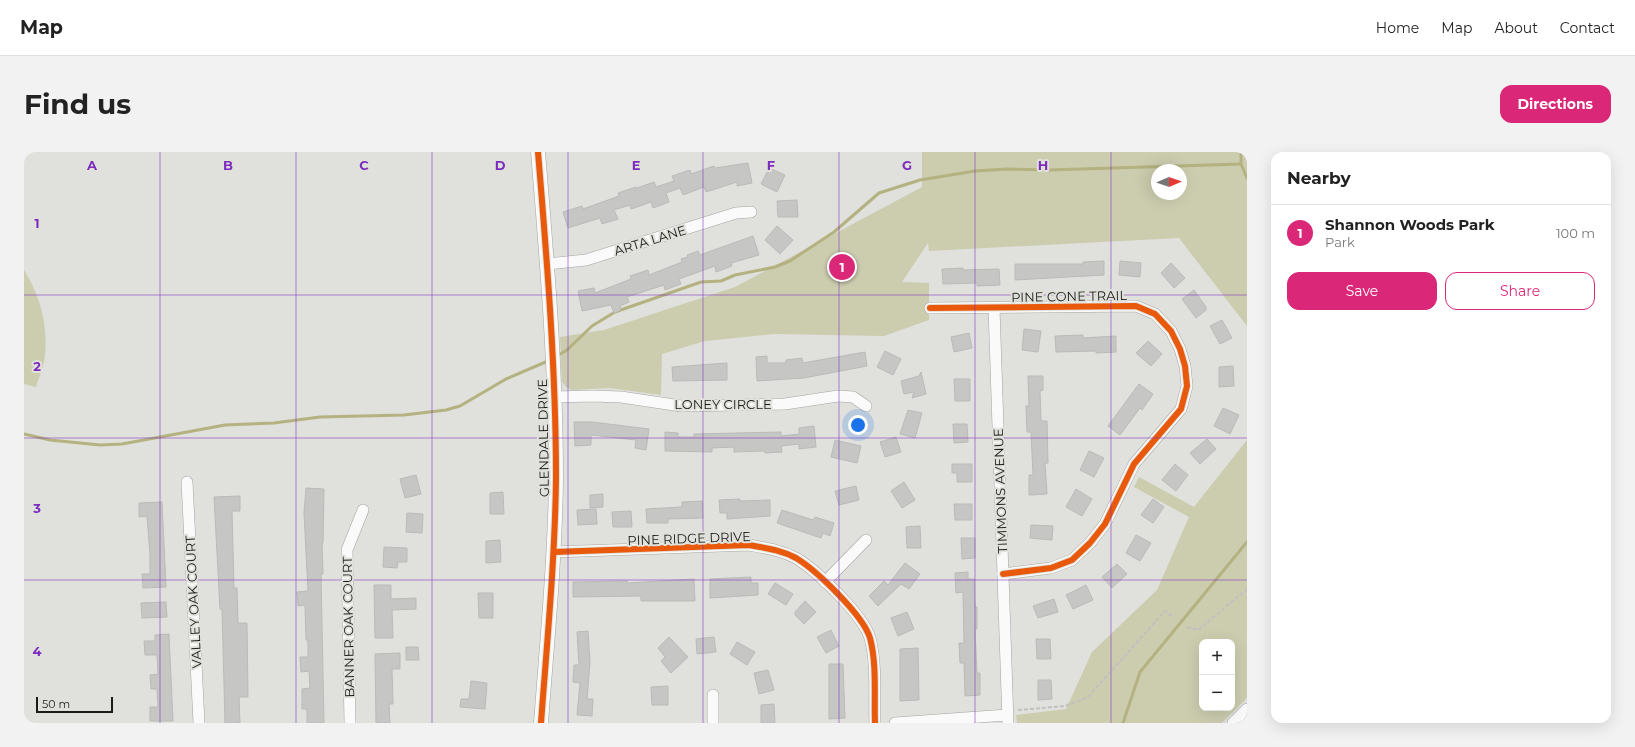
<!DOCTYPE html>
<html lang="en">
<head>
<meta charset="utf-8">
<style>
	:root { --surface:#fff; --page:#f2f2f2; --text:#222; --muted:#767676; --line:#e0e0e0; --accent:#db2777 }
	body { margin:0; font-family:Montserrat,sans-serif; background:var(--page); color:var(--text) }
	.controls { position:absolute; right:12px; bottom:12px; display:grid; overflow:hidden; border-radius:8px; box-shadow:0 4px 16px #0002 }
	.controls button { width:36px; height:36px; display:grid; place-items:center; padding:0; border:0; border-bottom:1px solid var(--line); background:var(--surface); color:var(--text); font:20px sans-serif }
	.compass { position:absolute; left:1127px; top:12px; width:36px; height:36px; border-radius:50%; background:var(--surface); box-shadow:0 4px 16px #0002; rotate:88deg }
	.scale { position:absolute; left:12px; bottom:10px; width:77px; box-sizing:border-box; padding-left:4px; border:2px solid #1b1b19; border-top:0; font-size:11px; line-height:14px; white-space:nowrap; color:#1b1b19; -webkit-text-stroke:3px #e1e1dc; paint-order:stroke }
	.you { position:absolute; left:834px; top:273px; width:14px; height:14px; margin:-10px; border:3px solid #fff; border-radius:50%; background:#1a73e8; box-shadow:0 0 0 6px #1a73e833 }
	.badge { display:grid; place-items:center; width:26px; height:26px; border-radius:50%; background:var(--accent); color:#fff; font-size:13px; font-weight:700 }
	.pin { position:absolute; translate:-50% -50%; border:2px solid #fff; box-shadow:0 1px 4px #0006 }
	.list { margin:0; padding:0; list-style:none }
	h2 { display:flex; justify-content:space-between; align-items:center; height:52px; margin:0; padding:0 16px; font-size:17px }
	h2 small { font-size:13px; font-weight:400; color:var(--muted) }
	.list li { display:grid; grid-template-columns:26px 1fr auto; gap:12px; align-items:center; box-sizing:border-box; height:56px; padding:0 16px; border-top:1px solid var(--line) }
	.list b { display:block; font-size:15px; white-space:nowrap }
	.list p { margin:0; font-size:13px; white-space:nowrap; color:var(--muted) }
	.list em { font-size:13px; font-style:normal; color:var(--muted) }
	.actions { display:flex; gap:8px; padding:12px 16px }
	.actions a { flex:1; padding:9px 0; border:1px solid var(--accent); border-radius:12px; text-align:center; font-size:14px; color:var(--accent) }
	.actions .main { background:var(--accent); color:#fff }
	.map { position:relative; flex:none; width:1223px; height:571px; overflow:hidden; border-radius:12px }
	header { display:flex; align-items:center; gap:24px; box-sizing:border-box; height:56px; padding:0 20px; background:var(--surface); border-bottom:1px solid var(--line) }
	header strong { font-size:19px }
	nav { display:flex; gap:22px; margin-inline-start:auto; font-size:14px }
	.intro { display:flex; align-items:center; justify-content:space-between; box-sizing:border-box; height:96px; padding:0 24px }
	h1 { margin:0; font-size:28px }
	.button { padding:10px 18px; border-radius:12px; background:var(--accent); color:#fff; font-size:14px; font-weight:700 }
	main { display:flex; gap:24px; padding:0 24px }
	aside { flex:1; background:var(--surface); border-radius:12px; box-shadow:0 4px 16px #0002 }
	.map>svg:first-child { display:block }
</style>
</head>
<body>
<header>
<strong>Map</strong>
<nav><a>Home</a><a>Map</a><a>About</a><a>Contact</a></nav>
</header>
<div class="intro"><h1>Find us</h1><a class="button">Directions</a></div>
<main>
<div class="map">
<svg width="1223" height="571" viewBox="0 0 1223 571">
	<rect width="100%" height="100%" fill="#e0e0dd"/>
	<!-- green -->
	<g fill="#ccccaf" fill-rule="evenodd">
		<path d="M898,0h325v174l-68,-88 -250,13 -1,-8 -26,39 27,1v37l-45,16 -110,-2 -69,7 -43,13 -1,41 -52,-7 -37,2 -6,-3 -4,-5 -2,-45 44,-7 131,-43 187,-100zM1133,18h24v24h-24z"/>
		<path d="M0,118c16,26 24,54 21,85 -1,11 -6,22 -9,32l-12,-3z"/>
		<path d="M1223,288v258l-25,25h-205l-1,-8 50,-6 26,-57 65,-62 32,-73 -55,-30 5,-10 55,30zM1178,490h30v66h-30z"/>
	</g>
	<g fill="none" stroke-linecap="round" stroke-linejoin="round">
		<!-- stream -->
		<g stroke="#b4b280" stroke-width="3">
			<path d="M1217,0v12l6,14"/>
			<path d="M533,204l10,-6 25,-24 23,-14 86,-30 20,-1 14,-6 40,-8 15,-6 44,-29 45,-39 41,-13 55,-9 33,-2 41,1 192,-6"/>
			<path d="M0,282l26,6 50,5 22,-1 103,-19 49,-2 46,-6 84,-2 42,-5 14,-4 46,-27 42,-18"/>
			<path d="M1099,571l17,-51 107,-130"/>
		</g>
	</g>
	<!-- building -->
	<g fill="#c6c6c4" stroke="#babab8">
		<path d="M724,11l4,20 -15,3v-4l-31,10 -2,-5 -21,8 -3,-7 -14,5 3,9 -16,6 -2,-6 -20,7 -1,-4 -16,5 4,9 -16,5 -2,-6 -32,10 -5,-16 19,-6 1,3 36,-13 -1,-3 18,-6 1,1 17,-6 2,5 18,-6 -2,-5 18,-6 1,4 23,-8 1,2z"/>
		<path d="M745,16l16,7 -8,17 -16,-8z"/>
		<path d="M773,48l1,17h-20l-1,-16z"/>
		<path d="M753,74l16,14 -13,14 -15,-14z"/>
		<path d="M729,84l6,19 -28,8 1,3 -16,6 -1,-6 -36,13 2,5 -16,6 -1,-5 -37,12 2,5 -9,4 1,4 -7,3 -3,-8 -29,6 -4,-20 16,-3 1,5 36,-14 -1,-3 18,-6 1,5 33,-13 -1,-3 7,-2 -1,-2 11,-4 2,4z"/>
		<path d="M1080,109v14l-89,5v-16h68v-2z"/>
		<path d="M1096,109l21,2 -1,14 -21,-2z"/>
		<path d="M1147,111l14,15 -11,10 -13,-15z"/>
		<path d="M939,116v2l36,-1 1,16 -23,1v-3l-34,1 -1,-15z"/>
		<path d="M1170,138l12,17v3l-10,8 -14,-19z"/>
		<path d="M1198,168l10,18 -12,6 -10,-18z"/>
		<path d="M1000,177l17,2 -3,21 -16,-2z"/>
		<path d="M945,181l3,15 -18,4 -3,-15z"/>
		<path d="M1059,183v3l33,-2v16l-20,1v-2l-40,1 -1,-16z"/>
		<path d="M1124,189l14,13 -11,12 -15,-13z"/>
		<path d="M861,199l16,8 -8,16 -16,-8z"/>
		<path d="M841,200l2,14 -63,12 -47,3 -1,-24 11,-1v7h19v-3l16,-2 1,5z"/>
		<path d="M703,211v17l-54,1 -1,-14z"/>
		<path d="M1209,214l1,20 -15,1v-20z"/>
		<path d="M897,220l5,22 -14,4 2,-6 -10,2 -3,-13 18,-5z"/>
		<path d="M1004,224h15v14l-3,1 1,30h6l1,42h-3l2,31 -18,1v-20h4l-2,-43h-4l-1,-26h3z"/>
		<path d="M930,227h16v22h-15z"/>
		<path d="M1115,232l14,10 -11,16 -2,-2 -20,27 -12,-9z"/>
		<path d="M1199,256l16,7 -9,19 -16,-8z"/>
		<path d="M884,258l14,3 -7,25 -15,-4z"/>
		<path d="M550,270h18l57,7 -3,21 -11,-2 1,-8 -45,-5v10l-16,1z"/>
		<path d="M929,272h14l1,18 -14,1z"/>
		<path d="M790,274l2,21 -17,2v-5l-18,2 1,6 -17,1v-2l-31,1v-5l-22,1v4l-47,-1v-19l13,1v4h16v-3l87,-2v4l18,-2v-6z"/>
		<path d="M872,285l5,15 -16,5 -5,-15z"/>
		<path d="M1183,287l9,10 -16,15 -10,-11z"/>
		<path d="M811,288l26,6 -4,17 -26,-6z"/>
		<path d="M1065,299l15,7 -10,19 -14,-7z"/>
		<path d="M928,312h20v18h-15v-9h-5z"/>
		<path d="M1151,312l13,11 -12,16 -14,-11z"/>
		<path d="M392,323l5,19 -16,4 -5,-19z"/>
		<path d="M880,330l11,18 -13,8 -11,-17z"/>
		<path d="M832,334l3,14 -20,5 -4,-14z"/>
		<path d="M282,336l18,1 -1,54h-1l1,31h-2l3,149h-17v-14h-5v-20l8,-1 -1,-17 -8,1 -1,-15h8v-17h-2l-1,-35 -7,1 -1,-14 11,-1 -4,-78z"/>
		<path d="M1052,337l16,10 -10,17 -16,-9z"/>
		<path d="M479,340l1,22h-14v-21z"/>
		<path d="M579,342v13l-13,1v-13z"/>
		<path d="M216,344v15h-8l2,77h3l1,35h9l1,74h-9l1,26h-15l-3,-114h-2l-6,-112z"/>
		<path d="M716,347v2l30,-1v16l-43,3v-6h-7l-1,-13z"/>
		<path d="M1129,347l11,8 -11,16 -12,-8z"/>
		<path d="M678,349l1,17 -35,1v4h-21l-1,-14 36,-2v-5z"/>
		<path d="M138,350l4,85 -23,1 -1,-14h8v-19l-3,-39 -8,1v-14z"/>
		<path d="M930,352h18v16h-17z"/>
		<path d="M572,357l1,15 -19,1 -1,-15z"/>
		<path d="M758,358l31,10 2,-3 19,6 -4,13 -7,-3 -2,5 -44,-15z"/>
		<path d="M607,359l1,16h-19l-1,-15z"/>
		<path d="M383,361l16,1 -1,19 -16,-1z"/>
		<path d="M1007,373l22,1 -1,14 -22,-2z"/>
		<path d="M896,374l1,22h-14l-1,-21z"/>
		<path d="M1112,383l15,8 -11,18 -14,-8z"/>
		<path d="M937,386h14v20l-13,1z"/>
		<path d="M476,388l1,22 -15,1v-22z"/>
		<path d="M360,395l23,1v14h-9l-1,6 -14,-1z"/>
		<path d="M881,411l15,11 -11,15 -8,-5 -23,22 -9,-10 15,-15 4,4z"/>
		<path d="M1093,412l10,10 -15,14 -10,-11z"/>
		<path d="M944,420v7h6l1,28h2v22h-2l2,44h3v22l-15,1 -1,-33h-4l-1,-20h5l-1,-51 -7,1 -1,-20z"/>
		<path d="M727,425v6h7v12l-48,3v-19z"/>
		<path d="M670,427l1,22h-54v-5l-68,1v-15l54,-1 1,2z"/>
		<path d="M751,431l18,11 -7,11 -18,-11z"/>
		<path d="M350,433h17v14l25,-1v11l-24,1 1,28h-18z"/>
		<path d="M1062,433l7,15 -20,9 -7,-14z"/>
		<path d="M454,441h15v25h-14z"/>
		<path d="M1030,447l4,13 -20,6 -5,-12z"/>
		<path d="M781,449l11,11 -12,12 -9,-9v-3z"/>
		<path d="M142,450l1,15 -25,1 -1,-15z"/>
		<path d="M883,460l7,17 -16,7 -7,-18z"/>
		<path d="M807,478l8,16 -13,7 -9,-16z"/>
		<path d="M564,479l2,31 -3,37h6l-1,17 -15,-1 3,-32 -7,-1 1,-17h5l-2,-33z"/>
		<path d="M145,482l4,87h-23v-14h8l-1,-18h-6l-1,-14 8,-1 -1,-19h-12l-1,-14h11v-6z"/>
		<path d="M645,485l19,20 -17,16 -10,-12 4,-4 -7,-9z"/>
		<path d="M690,485l2,15 -19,2 -1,-15z"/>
		<path d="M1012,487h14l1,20h-14z"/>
		<path d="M713,490l18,10 -8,13 -17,-11z"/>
		<path d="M382,495h12l1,13h-13z"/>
		<path d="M894,496l1,52 -19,1v-52z"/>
		<path d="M376,501v16h-8l1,35h-4l1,19h-14l-1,-69z"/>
		<path d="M805,512h14l2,54 -16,1z"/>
		<path d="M744,518l6,20 -15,4 -5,-21z"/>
		<path d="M1014,528h13l1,19 -14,1z"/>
		<path d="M447,529l16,2 -2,26 -25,-2 1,-8h8z"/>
		<path d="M644,534v19h-16l-1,-18z"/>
		<path d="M750,552l1,19h-14v-18z"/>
	</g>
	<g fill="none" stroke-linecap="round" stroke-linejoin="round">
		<!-- minor casing -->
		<g stroke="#a4a4a1" stroke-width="12">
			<g id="minor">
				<path d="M523,112l39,-4 150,-47 15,-1"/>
				<path d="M906,156l206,-2 19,8 16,17 9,18 5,17 2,20 -6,23 -47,55 -29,60 -15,19 -18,17 -21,8 -48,6"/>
				<path d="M970,156l14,415"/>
				<path d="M530,245l39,-1 28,1 60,9 104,-2 53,-8 15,1 13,9"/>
				<path d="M163,330l12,241"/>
				<path d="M530,400l195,-7c16,3 32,5 47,13 20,12 67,57 74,80 7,26 4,58 5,85"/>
				<path d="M801,430l41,-42"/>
				<path d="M689,543v28"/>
				<path d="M326,571l-3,-173 16,-40"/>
				<path d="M871,571l112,-8"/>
				<path d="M1209,571l14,-14"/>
			</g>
		</g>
		<!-- tertiary casing -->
		<g stroke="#a4a4a1" stroke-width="15">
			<path id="tertiary" d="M514,0c9,108 18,218 18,326 -1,82 -9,164 -15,245"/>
		</g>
		<!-- path -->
		<g stroke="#c0c0c0" stroke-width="2" stroke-dasharray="4 2" stroke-linecap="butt">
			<path d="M1163,475l11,3 49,-41"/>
			<path d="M994,558l47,-4 23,-9 77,-86 8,6"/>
		</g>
		<!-- minor -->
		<use href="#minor" stroke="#fafafa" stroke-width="11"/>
		<!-- tertiary -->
		<use href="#tertiary" stroke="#fafafa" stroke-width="14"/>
		<!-- cycleway casing -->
		<g stroke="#e1e1dc" stroke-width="8">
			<g id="cycleway">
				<path d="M514,0c9,108 18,218 18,326 -1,82 -9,164 -15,245"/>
				<path d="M906,156l206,-2 19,8 16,17 9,18 5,17 2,20 -6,23 -47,55 -29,60 -15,19 -18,17 -21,8 -48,6"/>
				<path d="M530,400l195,-7c16,3 32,5 47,13 20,12 67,57 74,80 7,26 4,58 5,85"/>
			</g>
		</g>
		<!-- cycleway -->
		<use href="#cycleway" stroke="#e8590c" stroke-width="6"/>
	</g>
	<!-- grid -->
	<path fill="none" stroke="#7b2cbf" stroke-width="1" stroke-opacity="0.55" d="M136,0v571M272,0v571M408,0v571M544,0v571M679,0v571M815,0v571M951,0v571M1087,0v571M0,143h1223M0,286h1223M0,428h1223"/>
	<g text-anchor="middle" stroke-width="4" stroke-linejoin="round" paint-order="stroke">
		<!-- street labels -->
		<g font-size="13" fill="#1b1b19" stroke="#e1e1dc">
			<text transform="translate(626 88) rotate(-17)" y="5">ARTA LANE</text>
			<text transform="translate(1045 144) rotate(-1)" y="5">PINE CONE TRAIL</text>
			<text x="699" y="257">LONEY CIRCLE</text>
			<text transform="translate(519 286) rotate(-91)" y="5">GLENDALE DRIVE</text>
			<text transform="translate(976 339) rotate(-92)" y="5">TIMMONS AVENUE</text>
			<text transform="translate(665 386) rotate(-2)" y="5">PINE RIDGE DRIVE</text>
			<text transform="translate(169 450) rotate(-93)" y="5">VALLEY OAK COURT</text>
			<text transform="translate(324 475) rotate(-91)" y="5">BANNER OAK COURT</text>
		</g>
	</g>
	<g font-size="13" text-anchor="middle" font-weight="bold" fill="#7b2cbf" stroke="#e1e1dc" stroke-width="4" stroke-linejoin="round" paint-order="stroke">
		<text x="68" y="18">A</text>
		<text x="204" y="18">B</text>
		<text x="340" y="18">C</text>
		<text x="476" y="18">D</text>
		<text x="612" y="18">E</text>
		<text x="747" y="18">F</text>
		<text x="883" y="18">G</text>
		<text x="1019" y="18">H</text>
		<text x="13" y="76">1</text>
		<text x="13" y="219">2</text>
		<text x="13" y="361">3</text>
		<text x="13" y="504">4</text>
	</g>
</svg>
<div class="controls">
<button>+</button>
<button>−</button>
</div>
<svg class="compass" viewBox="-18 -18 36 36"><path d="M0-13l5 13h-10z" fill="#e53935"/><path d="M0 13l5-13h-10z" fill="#767676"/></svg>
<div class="scale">50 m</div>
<div class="you"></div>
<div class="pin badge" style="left:818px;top:115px">1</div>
</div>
<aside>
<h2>Nearby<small></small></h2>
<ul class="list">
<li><span class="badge">1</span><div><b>Shannon Woods Park</b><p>Park</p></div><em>100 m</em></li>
</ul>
<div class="actions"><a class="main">Save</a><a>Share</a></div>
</aside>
</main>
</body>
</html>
